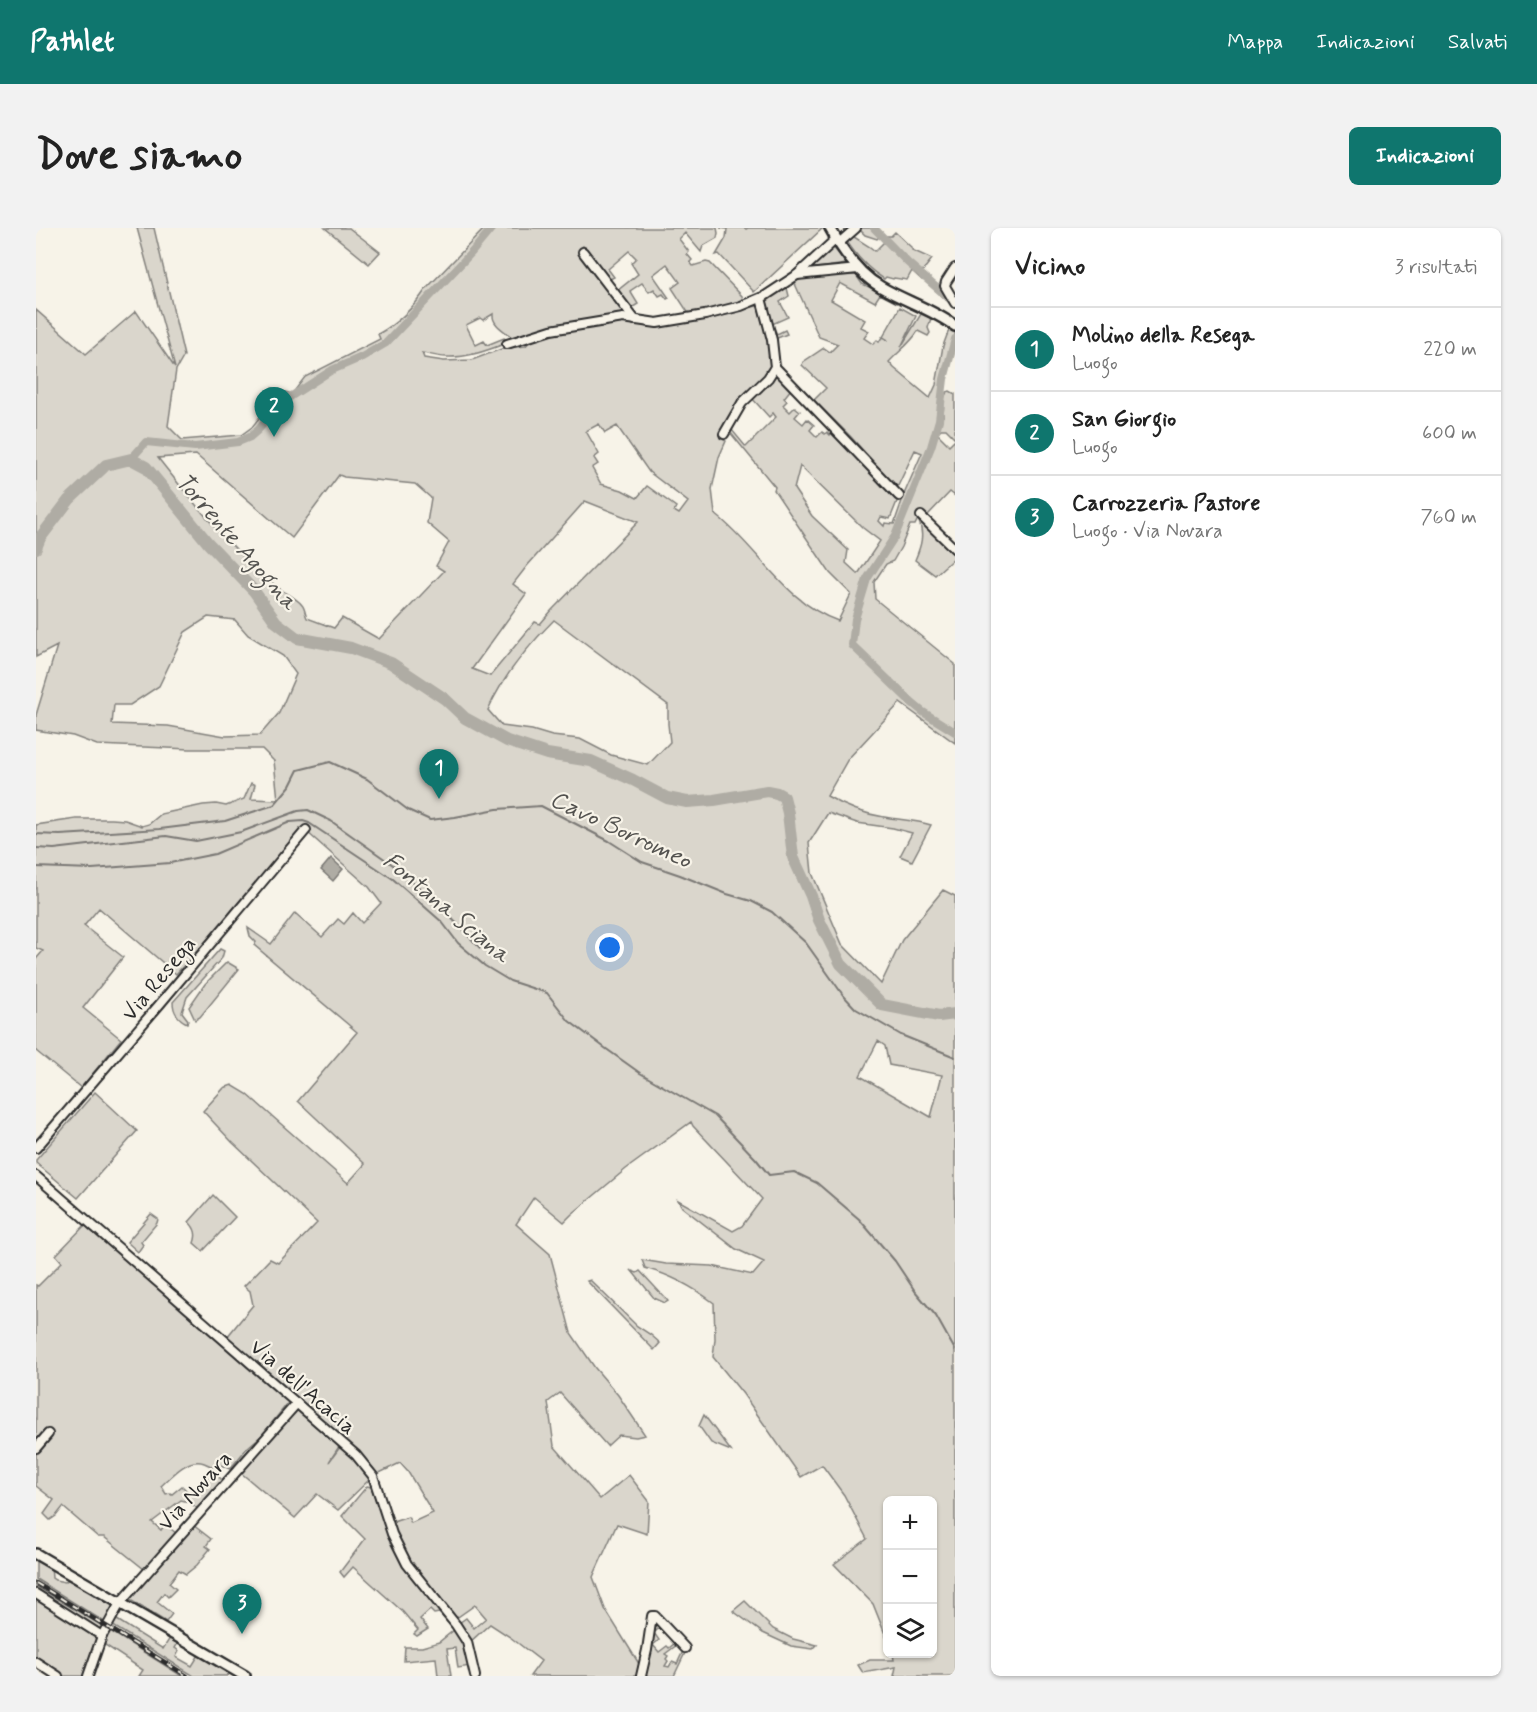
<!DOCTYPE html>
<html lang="it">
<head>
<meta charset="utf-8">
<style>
	:root { --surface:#fff; --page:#f2f2f2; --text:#222; --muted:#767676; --line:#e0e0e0; --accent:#0f766e }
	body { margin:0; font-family:Mynerve,sans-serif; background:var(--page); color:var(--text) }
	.controls { position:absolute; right:18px; bottom:18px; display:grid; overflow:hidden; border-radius:9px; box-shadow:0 2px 4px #0004 }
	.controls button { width:54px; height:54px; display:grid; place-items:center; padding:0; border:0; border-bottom:2px solid var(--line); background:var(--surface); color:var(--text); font:30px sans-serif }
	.you { position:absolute; left:574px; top:720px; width:21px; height:21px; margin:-15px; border:4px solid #fff; border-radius:50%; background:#1a73e8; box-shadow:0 0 0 9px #1a73e833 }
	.badge { display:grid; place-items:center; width:39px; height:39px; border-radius:50%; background:var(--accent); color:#fff; font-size:20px; font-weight:700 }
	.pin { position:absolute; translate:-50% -50px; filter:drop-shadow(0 2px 3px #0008) }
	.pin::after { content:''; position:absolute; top:32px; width:21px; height:18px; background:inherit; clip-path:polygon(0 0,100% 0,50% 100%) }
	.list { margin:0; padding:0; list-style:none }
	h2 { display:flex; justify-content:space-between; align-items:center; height:78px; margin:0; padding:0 24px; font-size:26px }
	h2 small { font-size:20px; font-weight:400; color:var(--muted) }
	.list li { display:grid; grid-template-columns:39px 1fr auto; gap:18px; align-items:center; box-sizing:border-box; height:84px; padding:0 24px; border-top:2px solid var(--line) }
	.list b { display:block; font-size:22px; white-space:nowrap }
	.list p { margin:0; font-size:20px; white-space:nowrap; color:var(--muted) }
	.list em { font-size:20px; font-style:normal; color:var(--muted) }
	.icon { flex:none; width:33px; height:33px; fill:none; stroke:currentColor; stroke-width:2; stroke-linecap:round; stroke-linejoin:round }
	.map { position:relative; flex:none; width:919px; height:1448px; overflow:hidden; border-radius:9px }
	header { display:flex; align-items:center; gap:36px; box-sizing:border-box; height:84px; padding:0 30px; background:var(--accent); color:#fff }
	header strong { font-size:28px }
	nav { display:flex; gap:33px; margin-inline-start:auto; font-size:21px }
	.intro { display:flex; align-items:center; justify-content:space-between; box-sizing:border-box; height:144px; padding:0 36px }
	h1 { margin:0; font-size:42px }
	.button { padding:15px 27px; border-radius:9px; background:var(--accent); color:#fff; font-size:21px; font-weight:700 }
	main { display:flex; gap:36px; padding:0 36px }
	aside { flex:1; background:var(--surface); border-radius:9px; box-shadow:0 2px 4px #0004 }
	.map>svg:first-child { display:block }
</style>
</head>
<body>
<header>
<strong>Pathlet</strong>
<nav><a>Mappa</a><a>Indicazioni</a><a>Salvati</a></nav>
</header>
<div class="intro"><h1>Dove siamo</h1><a class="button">Indicazioni</a></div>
<main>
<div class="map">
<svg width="919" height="1448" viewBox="0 0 919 1448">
	<rect width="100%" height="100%" fill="#f7f3e8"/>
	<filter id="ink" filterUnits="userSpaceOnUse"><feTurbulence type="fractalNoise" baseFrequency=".0167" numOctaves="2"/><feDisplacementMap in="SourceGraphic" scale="12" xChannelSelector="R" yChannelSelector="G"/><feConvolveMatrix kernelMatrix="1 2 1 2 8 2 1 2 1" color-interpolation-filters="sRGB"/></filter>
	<g filter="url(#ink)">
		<!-- green -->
		<g fill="#dad6cc" stroke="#82807c" stroke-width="1.5" fill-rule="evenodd">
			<path d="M101,0h17l30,128 -8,14 -8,56 14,14 59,-5 11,-8 14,-18 -7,-10 13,-11 20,6 13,-17 75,-38 -2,-5c20,-11 36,-27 48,-45l59,-61h232l1,5 -1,5 -14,8 -2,6 -16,-19 -6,6 10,13 -2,2 5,6 -2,2 3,4 13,-4 4,1 32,33 2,6 -31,8 -24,4 -17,-26 8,-6 -13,-18 -14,11 16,23 -2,1 -4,-5 -4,2 -5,-7 -5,3 -7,-9 -12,8 8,13 -8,5 -13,-18 21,-17 -7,-11 5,-5 -7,-7 -21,18 6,8 -6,3 -25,-34 -3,3 43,60 -4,8 -65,8 -34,12 -7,1c-8,-7 -21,-13 -20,-24l-10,6 -3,-2 -14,7 10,20 8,-4 3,4 17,-7 2,1 -2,5c-18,7 -38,14 -58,13 -8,0 -17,-3 -24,-4l2,5 20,3 28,-1 32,-12 22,-2c8,-15 77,-24 95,-24 5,-1 10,1 14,1l123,-17 10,34 3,27 -45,57 -6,14 6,3 -7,16 -7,32 3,25c43,33 69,88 123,107l13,-27 -21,-21 -56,-83 1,-3 -46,-56 3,-1 14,17 30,-30 -3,-4 -4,4 -18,-20 25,-25 15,17 -7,9 3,3 -4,4 7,7 5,-5 5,4 -5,6 8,7 4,-5 7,6 -4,5 7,7 5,-5 3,2 2,-2 3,3 2,-3 66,67 -8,20 -9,-2 -2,4 5,5 1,-3 9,1 11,-32 17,-39 -7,-3 -18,38 -46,-51 -37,-37 12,-12 -24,-23 1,-3 21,-14 6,4 8,-8 -19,-7 -24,-53 1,-6 38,-5 4,3 18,-1 6,9 37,16 -2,3 -17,-9 -5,8 -35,-19 -9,17 34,20 -4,7 8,4 -5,7 9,6 4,-4 2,2 3,-5 6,3 -5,-3 17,-30 16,9 -15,31 20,-33 10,4 -3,10 2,5 -2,3 -10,-5c-7,12 -19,20 -29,31l5,6 36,30 6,-13 7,-39 7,-19 5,5v13l-6,11 -7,23v13l-5,23 6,1 1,-18 3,-6 3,-1 5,3v44l-9,-9h-5l-4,4 12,12 6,-6v57l-5,-4 -23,24 -4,-3 -5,1 37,39v4l-20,18 -20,-15c6,-14 10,-26 3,-41l-3,6h-5l-9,22 -8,14 -7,3 -12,18 1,17 80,65v79l-55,-40 -52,56 -21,37c17,10 37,18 57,21 16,3 31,3 47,8l-19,36 -12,-5 12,-23 -19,-5 -36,-5 -29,-10 -19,30 3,30 30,71 39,40 21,-44 41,-50 12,6v780h-61l2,-9 -33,6 -5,-8 12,-5h24l-1,-6h40v-154h-45l-1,139 -14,-35 -39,-40 33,-25 -23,-44 -22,-30 -21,12 -58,-83 -30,-37 2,-18 -1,-36c-21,-16 -43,-28 -69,-35l-3,-8 24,4 46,2 41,9 11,-13 -28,-13 -54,-42 -4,-7 55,31 9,-5 20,-27 -69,-73 -2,-4 -65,47 -54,45 -8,8 -30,-25 -18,27 34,30 21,79 24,35 23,27 27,40 -9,2 -17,-2 -12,11 -47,-53 -12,9 6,44 46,53 29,-24 20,26 -2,33 -30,-10 -24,53 12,32 36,58 -2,9h-109l11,-15 -31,-24 -20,-13 -19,17 -12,-18 7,-5 8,10 12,-10 -11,-13 -20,14 -45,-56 -20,-40 18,-6 3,6 22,-10 -25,-41 -8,-9 -27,13 -35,34 -21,-16 -22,24 -54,-45 59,-68 42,37 -13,20 14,-19 14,10 -130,-116 26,-32 -3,-14 -6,-5 26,-27 8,4 39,-40 -85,-81 -29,-31 21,-23 8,-3 15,9 101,89 17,-19 -67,-63 59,-69 -103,-87 2,-3 -6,-6 -2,-8 23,16 24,-31 27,24 16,-18 6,5 9,-11 9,10 19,-20 -12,-16 -62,-55 -131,142 -77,-66 -15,18 39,31 -40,51 38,31 -40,49 -45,-37v-92l7,-8 -7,-3v-123l40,-6h36l13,1 17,6 7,-2 12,-10 42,-9 13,-1 10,2 18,-7 7,-16 4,2 -4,14 27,1 -4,-39 -12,-12h-72l-93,-4 -24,-9 -37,-6v-15l21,-69 -21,11v-347l50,44 50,-43 39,57zM563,196l6,9 12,-7 32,46 39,30 -9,12 -5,-3 2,-4 -29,-21 -10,12 -15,-8 -21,-6 -9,-16 6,-4 -4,-6 5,-4 -13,-23zM160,227l96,83 47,-63 5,2 71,7 16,14 -4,25 22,19 -13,24 8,5 -65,68 -37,-21 -8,10 -27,-10c-2,-4 -2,-10 -5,-13 -5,-7 -19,-13 -26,-19 -46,-38 -81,-81 -118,-128zM764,238l63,62 17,13 -22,33 -12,-11 2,-13 -36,-34 -18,-27zM549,273l53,21 -86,88 -12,14 -5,-2 -45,54 -18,-7 54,-75 -13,-10 14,-18zM172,389l27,3 13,15 35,21 13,18 -17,39 -19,22 -35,1 -57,-10 -56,-2 2,-19h16l29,-19 26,-54zM518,392l114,85v19l2,18 -22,23 -37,-10 -31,-16 -28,-3 -20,-6 -30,-4 -14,-16c15,-34 40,-64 66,-90zM842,813l7,5 4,19 53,10 -11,42 -71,-41z"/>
			<path d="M289,0h24l31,24 -11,12z"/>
			<path d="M684,0h25l1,1 2,-1h75l-69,64 -35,-38 -3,1 10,-17 1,-9z"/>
			<path d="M822,0h19l8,8h6l4,-4 17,16v2l20,9 -11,14 3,3 -2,4 -10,-9 -5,9 -13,-2 -1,1 -7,-2 -2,2c-16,-10 -28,-23 -38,-39l5,-5 19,12 5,4 11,-11 -6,-4 -3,3 -12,-4z"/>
			<path d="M796,18l15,18 -39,5z"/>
			<path d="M744,60h7l2,8 -9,6 8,15 -16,7 5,10 8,-4 2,4 -12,5 -9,-39z"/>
			<path d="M184,721l4,2 -2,7 -35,39 -5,15 6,8 -1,3c-9,-4 -14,-12 -14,-21z"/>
			<path d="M191,734l12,7 -39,48 -5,3 -6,-13 16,-23z"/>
			<path d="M59,864l42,39 -59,67 -42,-35v-3z"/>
			<path d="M177,967l22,22 -32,34 -9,-8c3,-8 2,-14 -5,-21z"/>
			<path d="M115,986l7,5 -1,4 -16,19 2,3 -5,7 -11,-10z"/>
			<path d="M51,995l205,175 -30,37 -15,13 -17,21 -9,-4 -3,3c-6,0 -11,-5 -17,-6 -15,-3 -30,15 -40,24l5,8 4,-1 2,1 10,-8 7,7 24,-18h4l6,6 -25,28 -9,-7 -8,-2 -29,22 9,8 4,-6 12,10 -33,35 -40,-32h-6l-35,-30 -7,9 -6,4 -6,-6 10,-14 -18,-14v-201l2,1 24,-24 -6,-7z"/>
			<path d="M596,1043l5,2 3,-2 28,30 -3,2 -11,-5z"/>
			<path d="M554,1052l47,46 14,9 9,8 -6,7 -67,-69z"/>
			<path d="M668,1187l27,36 -20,-8 -12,-17z"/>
			<path d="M331,1258l4,1 20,54 12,24 46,55 -2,2 -8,-9 -5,1 -4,-4 -10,9 8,10 -11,7 -3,-2 4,-4 -15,-18 -50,-45 -9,10 -4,-5 25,-33 -23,-23z"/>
			<path d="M157,1297l18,14 -5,7 4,3 -13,16 -11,9 -7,-4 -10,13 7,6 -8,8 -4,-4 -7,9 15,12 -6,8 -39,-24z"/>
			<path d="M0,1328l15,10 1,12 3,2 10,2 6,-5 36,21 -3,3 2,2 4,-1 5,4 -9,17 -70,-44z"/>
			<path d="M0,1358l68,41 -19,49h-23l-26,-16z"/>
			<path d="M709,1373l28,28 20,10 24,6 -4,4 -22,-3 -28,-13 -30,-22z"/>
			<path d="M78,1390l49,31 7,-11 8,5 -3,5 4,3 -3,6 16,9 8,-13 30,17 -3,6h-33l-84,-52z"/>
			<path d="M619,1394l5,5 -6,6 5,7 -6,5 6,7 8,-6 2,2 6,-5 2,2 -12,9 3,2 -2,3 2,2 -3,5 4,1 3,-5 5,2 6,-13 2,2 -11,23h-30l8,-52z"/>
			<path d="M71,1401l75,47h-43l4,-6 -41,-27z"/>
			<path d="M418,1402l4,1 8,12 5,23 -13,2 -3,-20 -8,1 4,27h-13l-2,-18 -32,3 1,-14h17l17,-5z"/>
		</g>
		<!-- water -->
		<path fill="#afaca4" stroke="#7a7874" stroke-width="1.5" d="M295,630l12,11 -10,12 -12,-11z"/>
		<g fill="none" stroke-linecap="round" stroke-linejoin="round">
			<!-- stream -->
			<g stroke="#7a7874" stroke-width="2">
				<path d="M0,606l24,1 100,-6 65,-8 49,-16 16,-19 8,-16 32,-8 37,17 41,31 22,10 25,-3 42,-8 44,-3 68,35 33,21 38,13 47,19 24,7 21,11 34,31 37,52 13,14 45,26 54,22"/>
				<path d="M0,620l18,1 112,-13 30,5 45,-9 57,-21 10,-1 23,11 62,44 45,39 42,44"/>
				<path d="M0,639l56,2 78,-6 45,-9 75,-32 13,-1 6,2 84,56 49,43 16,21 27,23 25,15 37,12 22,28 36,27 35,25 75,43 41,43 13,16 25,-3 23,11 42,36 36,42 20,30 21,25 19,34"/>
			</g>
			<!-- canal -->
			<g stroke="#afaca4" stroke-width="8">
				<path d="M838,0l34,35 44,38"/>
				<path d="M919,111l-11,40 -5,41 -8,27 -36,89 -28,43 -12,40 -3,26 59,57 12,10 32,20"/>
				<path d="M95,231l15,-17 49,5 43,-5 12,-5 8,-7 19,-22 10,-9 45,-29 30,-13 24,-14 86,-91 20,-24"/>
			</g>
			<!-- river -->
			<path stroke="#afaca4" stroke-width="12" d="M0,320l4,-10 29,-38 37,-35 25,-6 15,8 62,76 46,48 22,31 21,16 54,10 40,15 54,36 20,19 42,23 40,13 44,7 42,19 34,18 20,4 27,-2 53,-9 10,2 7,4 4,16 5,44 18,39 8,24 22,44 41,41 57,11 16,-2"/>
			<!-- minor casing -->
			<g stroke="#2b2b2b" stroke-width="12">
				<g id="minor">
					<path d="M803,15l17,-15"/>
					<path d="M547,24l52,68"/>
					<path d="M919,40l-9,14 -1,4 10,17"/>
					<path d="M761,47l61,-6"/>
					<path d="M471,116l44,-14 72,-12 34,5 48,-8 36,-9 24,-10 32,-21 39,-36"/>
					<path d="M739,139l124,129"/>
					<path d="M688,206l18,-31 26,-25 7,-11 -3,-27 -11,-42"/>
					<path d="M885,288l34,33"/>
					<path d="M0,920l123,-143 147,-175"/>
					<path d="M0,948l320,279 17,21 19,58 15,30 49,61 11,17 8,34"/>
					<path d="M0,1220l12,-14"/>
					<path d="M0,1366l66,42"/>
					<path d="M0,1434l22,14"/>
					<path d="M52,1448l14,-40 18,-33 177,-200"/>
					<path d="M605,1448l6,-26 5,-34h3l30,32"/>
				</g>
			</g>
			<!-- major casing -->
			<g stroke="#2b2b2b" stroke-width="14">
				<g id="major">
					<path d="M794,0c12,22 28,46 51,59 24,14 51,22 74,39"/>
					<path d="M0,1326l209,122"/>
				</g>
			</g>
			<!-- minor -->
			<use href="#minor" stroke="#f7f3e8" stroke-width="8"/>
			<!-- major -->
			<use href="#major" stroke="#f7f3e8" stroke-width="9"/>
			<!-- rail casing -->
			<g stroke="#2b2b2b" stroke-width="4.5">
				<path id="rail" d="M0,1355l151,93"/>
			</g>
			<!-- rail -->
			<use href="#rail" stroke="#f7f3e8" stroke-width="2" stroke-dasharray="7" stroke-linecap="butt"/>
		</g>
	</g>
	<g text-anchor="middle" stroke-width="4.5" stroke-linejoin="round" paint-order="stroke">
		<!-- street labels -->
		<g font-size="22" fill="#2b2b2b" stroke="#f7f3e8">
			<text transform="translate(122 750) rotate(-50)" y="8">Via Resega</text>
			<text transform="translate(268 1158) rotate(41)" y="8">Via dell'Acacia</text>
			<text transform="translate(158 1262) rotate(-48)" y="8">Via Novara</text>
		</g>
		<!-- water labels -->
		<g font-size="24" font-style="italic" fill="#53524f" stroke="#f7f3e8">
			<text transform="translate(201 313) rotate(49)" y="8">Torrente Agogna</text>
			<text transform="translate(585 601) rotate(25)" y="8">Cavo Borromeo</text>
			<text transform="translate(411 679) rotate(40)" y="8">Fontana Sciana</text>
		</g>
	</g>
</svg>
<div class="controls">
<button>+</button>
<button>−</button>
<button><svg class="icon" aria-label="layers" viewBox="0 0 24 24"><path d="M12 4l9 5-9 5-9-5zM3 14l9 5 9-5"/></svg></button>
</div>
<div class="you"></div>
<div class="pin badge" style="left:403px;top:571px">1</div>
<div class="pin badge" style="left:238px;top:209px">2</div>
<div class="pin badge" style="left:206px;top:1406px">3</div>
</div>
<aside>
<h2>Vicino<small>3 risultati</small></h2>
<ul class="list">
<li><span class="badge">1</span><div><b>Molino della Resega</b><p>Luogo</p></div><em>220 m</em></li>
<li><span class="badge">2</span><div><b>San Giorgio</b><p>Luogo</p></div><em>600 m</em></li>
<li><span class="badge">3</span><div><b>Carrozzeria Pastore</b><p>Luogo · Via Novara</p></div><em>760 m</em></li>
</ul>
</aside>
</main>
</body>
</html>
